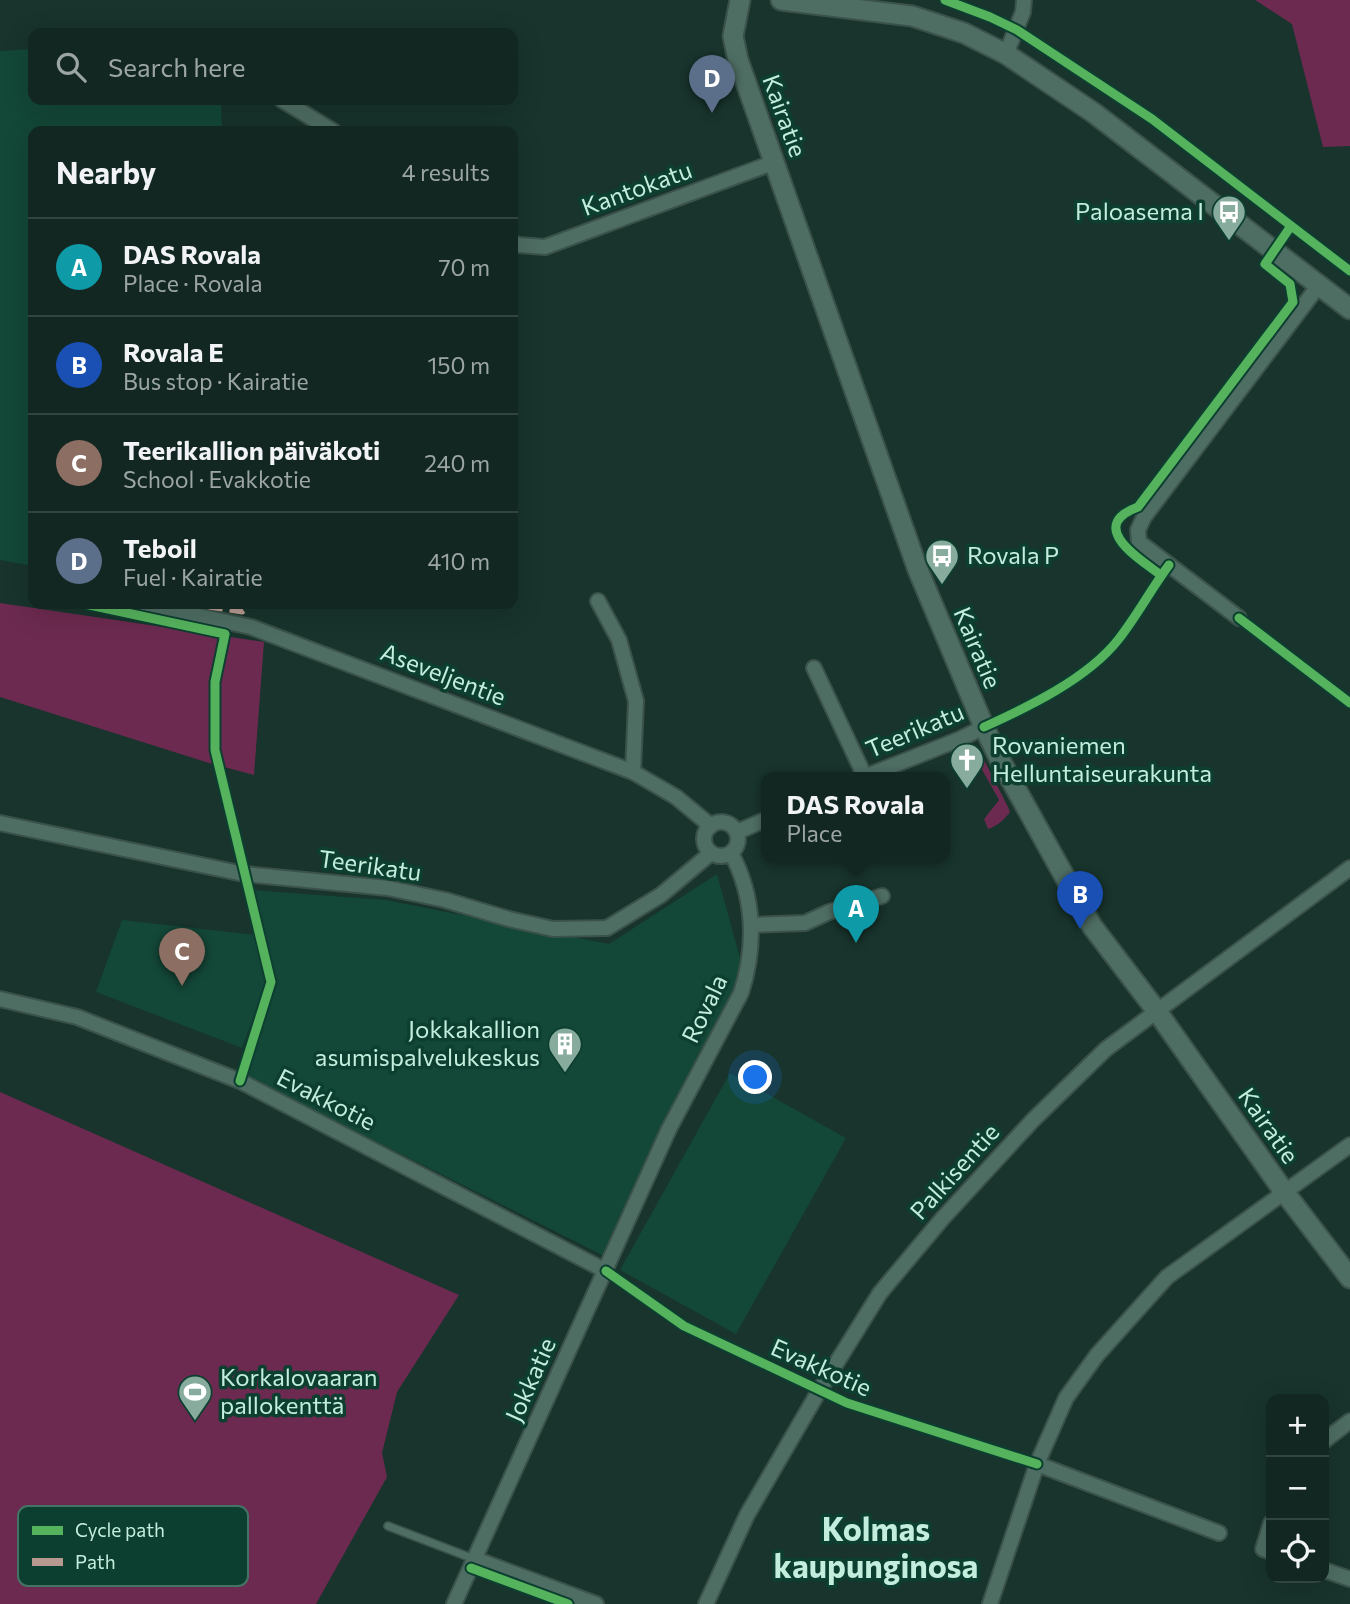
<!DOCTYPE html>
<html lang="en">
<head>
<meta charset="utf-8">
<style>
	:root { --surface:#122721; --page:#1b2f2a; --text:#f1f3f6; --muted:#9ca5a5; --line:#31443f; --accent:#d93025 }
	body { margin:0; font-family:Commissioner,sans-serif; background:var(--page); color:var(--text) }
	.controls { position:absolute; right:21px; bottom:21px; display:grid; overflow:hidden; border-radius:14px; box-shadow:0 7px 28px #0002 }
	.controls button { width:63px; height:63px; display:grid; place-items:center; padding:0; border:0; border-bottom:2px solid var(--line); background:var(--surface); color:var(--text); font:35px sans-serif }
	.you { position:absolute; left:756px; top:1078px; width:24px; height:24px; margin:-18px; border:5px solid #fff; border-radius:50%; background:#1a73e8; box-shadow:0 0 0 10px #1a73e833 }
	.badge { display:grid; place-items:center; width:46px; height:46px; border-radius:50%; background:var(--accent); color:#fff; font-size:23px; font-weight:700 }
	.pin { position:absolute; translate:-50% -58px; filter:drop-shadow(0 2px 4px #0008) }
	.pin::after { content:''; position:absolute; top:37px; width:24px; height:21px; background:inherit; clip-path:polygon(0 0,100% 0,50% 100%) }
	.popup { position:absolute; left:761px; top:772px; width:189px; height:91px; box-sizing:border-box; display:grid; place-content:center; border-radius:14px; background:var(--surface); filter:drop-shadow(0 2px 5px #0005); font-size:23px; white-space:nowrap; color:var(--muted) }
	.popup b { font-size:26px; color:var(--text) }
	.popup::after { content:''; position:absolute; left:50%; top:100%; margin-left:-14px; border:14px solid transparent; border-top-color:var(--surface) }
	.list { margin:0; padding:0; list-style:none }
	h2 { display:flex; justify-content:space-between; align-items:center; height:91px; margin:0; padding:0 28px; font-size:30px }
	h2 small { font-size:23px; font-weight:400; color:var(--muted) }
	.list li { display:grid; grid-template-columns:46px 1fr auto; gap:21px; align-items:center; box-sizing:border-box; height:98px; padding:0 28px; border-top:2px solid var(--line) }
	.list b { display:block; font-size:26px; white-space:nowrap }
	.list p { margin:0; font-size:23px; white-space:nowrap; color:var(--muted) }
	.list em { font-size:23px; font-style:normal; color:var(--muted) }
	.icon { flex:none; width:38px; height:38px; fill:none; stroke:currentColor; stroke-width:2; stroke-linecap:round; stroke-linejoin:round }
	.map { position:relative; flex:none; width:1350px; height:1604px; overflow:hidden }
	.search { position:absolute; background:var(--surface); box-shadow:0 7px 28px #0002; left:28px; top:28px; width:490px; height:77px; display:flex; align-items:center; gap:18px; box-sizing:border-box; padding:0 24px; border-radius:14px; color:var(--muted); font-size:26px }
	.panel { position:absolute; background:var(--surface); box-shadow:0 7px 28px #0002; left:28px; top:126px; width:490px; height:483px; border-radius:14px }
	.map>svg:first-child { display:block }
</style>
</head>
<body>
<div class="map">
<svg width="1350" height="1604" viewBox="0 0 1350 1604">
	<rect width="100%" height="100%" fill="#18342c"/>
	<!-- built -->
	<g fill="#134737">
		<path d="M33,49v51h188l1,31h-189v435l-33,-6v-509z"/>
		<path d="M717,874l26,95 -64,159 -71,130 -361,-181 30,-93 -25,-94 134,10 223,44z"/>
		<path d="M122,920l135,15 10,45 -25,68 -146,-56z"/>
		<path d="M730,1073l116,65 -110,196 -116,-64z"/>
	</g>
	<!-- green -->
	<g fill="#6c2a50">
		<path d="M1255,0h95v146l-27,1 -31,-123z"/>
		<path d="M0,603l264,39 -10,133 -45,-12 -209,-66z"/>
		<path d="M961,744l11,1 8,7 28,55 2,5c-5,7 -14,15 -22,17l-4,-10 15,-19 -28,-50 -9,-1z"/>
		<path d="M0,1092l459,203 -62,97 -15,61 5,24 -71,127h-316z"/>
	</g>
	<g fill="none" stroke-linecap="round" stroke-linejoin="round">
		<!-- service casing -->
		<g stroke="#3a5249" stroke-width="10">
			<path id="service" d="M388,1526l86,33"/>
		</g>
		<!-- minor casing -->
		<g stroke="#3a5249" stroke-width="18">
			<g id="minor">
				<path d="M1006,54l17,-42 1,-12"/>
				<path d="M282,100l51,31"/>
				<path d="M513,243l6,2 26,2 230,-85"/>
				<path d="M598,601l21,39 17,61 -3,71"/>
				<path d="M143,604l108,23 382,145 43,25 35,29"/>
				<path d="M1239,618l-100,-76 -1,-12 6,-13 175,-232"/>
				<path d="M814,668l51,109"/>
				<path d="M864,777l96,-38 24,-12"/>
				<circle cx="721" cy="839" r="17"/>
				<path d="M0,823l244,51 144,14 57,12 64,19 44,10 54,-1 54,-33 50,-42"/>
				<path d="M737,832l30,-13"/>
				<path d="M751,925l54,-2 24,-11 53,-16"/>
				<path d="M0,999l77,18 163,64 366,190"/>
				<path d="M1324,1441l26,-20"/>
				<path d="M1037,1464l182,69"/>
				<path d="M1271,1523l-8,26 8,3"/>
				<path d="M475,1559l121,45"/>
				<path d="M1324,1570l26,9"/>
				<path d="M454,1604l215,-475 72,-136c15,-46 14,-96 -10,-140"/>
				<path d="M706,1604l41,-89 72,-124 61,-98 62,-74 91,-99 73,-71 244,-181"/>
				<path d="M990,1604l47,-140 29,-66 31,-43 70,-78 183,-132"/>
			</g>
		</g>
		<!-- secondary casing -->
		<g stroke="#3a5249" stroke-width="23">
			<g id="secondary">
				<path d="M740,0l-7,36 5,24 180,510 66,157 16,33 92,166 64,84 129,183 65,85"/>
				<path d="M781,0l131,16 52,17 42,21 88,59 256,196"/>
			</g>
		</g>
		<!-- service -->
		<use href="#service" stroke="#4e6d63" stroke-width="7"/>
		<!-- minor -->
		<use href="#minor" stroke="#4e6d63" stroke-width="14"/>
		<!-- secondary -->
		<use href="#secondary" stroke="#4e6d63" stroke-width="19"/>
		<!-- quiet -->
		<path stroke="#b69a8f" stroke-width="7" stroke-dasharray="14 7" stroke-linecap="butt" d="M209,606l33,5 11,-7"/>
		<!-- cycleway casing -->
		<g stroke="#0d3f30" stroke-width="13">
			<g id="cycleway">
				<path d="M945,0l45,17 27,13 135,89 198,152"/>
				<path d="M1161,575c-22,-16 -75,-49 -23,-68l155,-205 -3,-18 -25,-20 26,-38"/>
				<path d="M85,604l140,30 -10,48v68l56,232 -31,99"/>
				<path d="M1239,618l111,85"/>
				<path d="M984,727c44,-20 103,-48 134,-87 19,-24 33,-51 51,-75"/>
				<path d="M606,1271l78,55 163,77 190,61"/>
				<path d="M471,1568l97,36"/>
			</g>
		</g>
		<!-- cycleway -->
		<use href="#cycleway" stroke="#56b35d" stroke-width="9"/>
	</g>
	<!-- icons -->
	<defs>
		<g id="bus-pin" transform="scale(1.75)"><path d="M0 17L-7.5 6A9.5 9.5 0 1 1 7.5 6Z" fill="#87ac9e" stroke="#0d3f30"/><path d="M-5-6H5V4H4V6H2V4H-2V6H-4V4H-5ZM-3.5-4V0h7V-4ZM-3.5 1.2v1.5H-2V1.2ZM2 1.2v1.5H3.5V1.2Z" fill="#fff"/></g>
		<g id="church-pin" transform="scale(1.75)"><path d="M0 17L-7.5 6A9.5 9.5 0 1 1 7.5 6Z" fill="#87ac9e" stroke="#0d3f30"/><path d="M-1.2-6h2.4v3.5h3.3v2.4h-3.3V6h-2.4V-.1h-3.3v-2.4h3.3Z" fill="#fff"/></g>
		<g id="building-pin" transform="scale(1.75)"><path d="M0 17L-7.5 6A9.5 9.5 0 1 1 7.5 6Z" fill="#87ac9e" stroke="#0d3f30"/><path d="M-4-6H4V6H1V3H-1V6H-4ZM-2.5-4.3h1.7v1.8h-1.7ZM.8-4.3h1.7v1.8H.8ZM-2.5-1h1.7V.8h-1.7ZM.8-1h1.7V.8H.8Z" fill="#fff"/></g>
		<g id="stadium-pin" transform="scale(1.75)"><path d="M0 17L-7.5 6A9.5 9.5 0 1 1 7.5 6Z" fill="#87ac9e" stroke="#0d3f30"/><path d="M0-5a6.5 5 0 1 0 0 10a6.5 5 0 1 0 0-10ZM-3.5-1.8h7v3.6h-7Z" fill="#fff"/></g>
	</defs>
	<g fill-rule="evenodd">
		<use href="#bus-pin" x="1229" y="212"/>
		<use href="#bus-pin" x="942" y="556"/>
		<use href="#church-pin" x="967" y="760"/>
		<use href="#building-pin" x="565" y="1044"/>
		<use href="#stadium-pin" x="195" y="1392"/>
	</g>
	<g text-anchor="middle" stroke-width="7" stroke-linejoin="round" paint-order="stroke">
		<!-- street labels -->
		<g font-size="24" fill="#c3eddc" stroke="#0d3f30">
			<text transform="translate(784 116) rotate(70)" y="8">Kairatie</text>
			<text transform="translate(637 189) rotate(-20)" y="8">Kantokatu</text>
			<text transform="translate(977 648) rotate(67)" y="8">Kairatie</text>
			<text transform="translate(443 675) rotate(21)" y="8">Aseveljentie</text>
			<text transform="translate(915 731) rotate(-23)" y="8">Teerikatu</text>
			<text transform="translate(370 866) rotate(8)" y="8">Teerikatu</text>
			<text transform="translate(705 1009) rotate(-64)" y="8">Rovala</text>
			<text transform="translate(326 1100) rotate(27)" y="8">Evakkotie</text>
			<text transform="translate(1268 1126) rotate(55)" y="8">Kairatie</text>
			<text transform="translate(955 1172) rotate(-48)" y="8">Palkisentie</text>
			<text transform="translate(821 1368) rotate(24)" y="8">Evakkotie</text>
			<text transform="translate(531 1380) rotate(-66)" y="8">Jokkatie</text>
		</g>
		<!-- poi labels -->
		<g font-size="24" fill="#c3eddc" stroke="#0d3f30" text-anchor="start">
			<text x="1204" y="220" text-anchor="end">Paloasema I</text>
			<text x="967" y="564">Rovala P</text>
			<text x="992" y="754">Rovaniemen<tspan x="992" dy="28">Helluntaiseurakunta</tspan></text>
			<text x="540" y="1038" text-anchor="end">Jokkakallion<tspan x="540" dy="28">asumispalvelukeskus</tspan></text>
			<text x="220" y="1386">Korkalovaaran<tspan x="220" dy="28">pallokenttä</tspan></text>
		</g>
		<!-- district labels -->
		<g font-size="32" font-weight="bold" fill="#c3eddc" stroke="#0d3f30">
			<text x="876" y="1541">Kolmas<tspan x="876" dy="37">kaupunginosa</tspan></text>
		</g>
	</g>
	<!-- legend -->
	<rect x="18" y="1506" width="230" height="80" rx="10" fill="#0d3f30" stroke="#447364" stroke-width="2"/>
	<rect x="32" y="1526" width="31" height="9" fill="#56b35d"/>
	<rect x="32" y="1558" width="31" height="8" fill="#b69a8f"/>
	<g font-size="19" fill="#c3eddc">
		<text x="75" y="1537">Cycle path</text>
		<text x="75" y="1569">Path</text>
	</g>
</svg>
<div class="controls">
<button>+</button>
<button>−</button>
<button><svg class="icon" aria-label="locate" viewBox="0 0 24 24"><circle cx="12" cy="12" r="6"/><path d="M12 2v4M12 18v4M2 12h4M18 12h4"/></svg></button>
</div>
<div class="you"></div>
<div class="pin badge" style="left:856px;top:943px;background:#0f9aa8">A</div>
<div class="popup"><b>DAS Rovala</b>Place</div>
<div class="pin badge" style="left:1080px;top:929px;background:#1a4fb4">B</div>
<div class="pin badge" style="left:182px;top:986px;background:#8d6e63">C</div>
<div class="pin badge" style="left:712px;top:113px;background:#5c6f8a">D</div>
<div class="search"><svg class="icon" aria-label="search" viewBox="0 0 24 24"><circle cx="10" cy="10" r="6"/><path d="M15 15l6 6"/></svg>Search here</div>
<section class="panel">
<h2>Nearby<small>4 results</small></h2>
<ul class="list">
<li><span class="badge" style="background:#0f9aa8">A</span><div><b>DAS Rovala</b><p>Place · Rovala</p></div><em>70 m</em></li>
<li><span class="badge" style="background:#1a4fb4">B</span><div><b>Rovala E</b><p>Bus stop · Kairatie</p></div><em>150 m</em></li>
<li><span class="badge" style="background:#8d6e63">C</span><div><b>Teerikallion päiväkoti</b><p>School · Evakkotie</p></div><em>240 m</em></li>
<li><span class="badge" style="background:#5c6f8a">D</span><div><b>Teboil</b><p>Fuel · Kairatie</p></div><em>410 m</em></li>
</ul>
</section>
</div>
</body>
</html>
